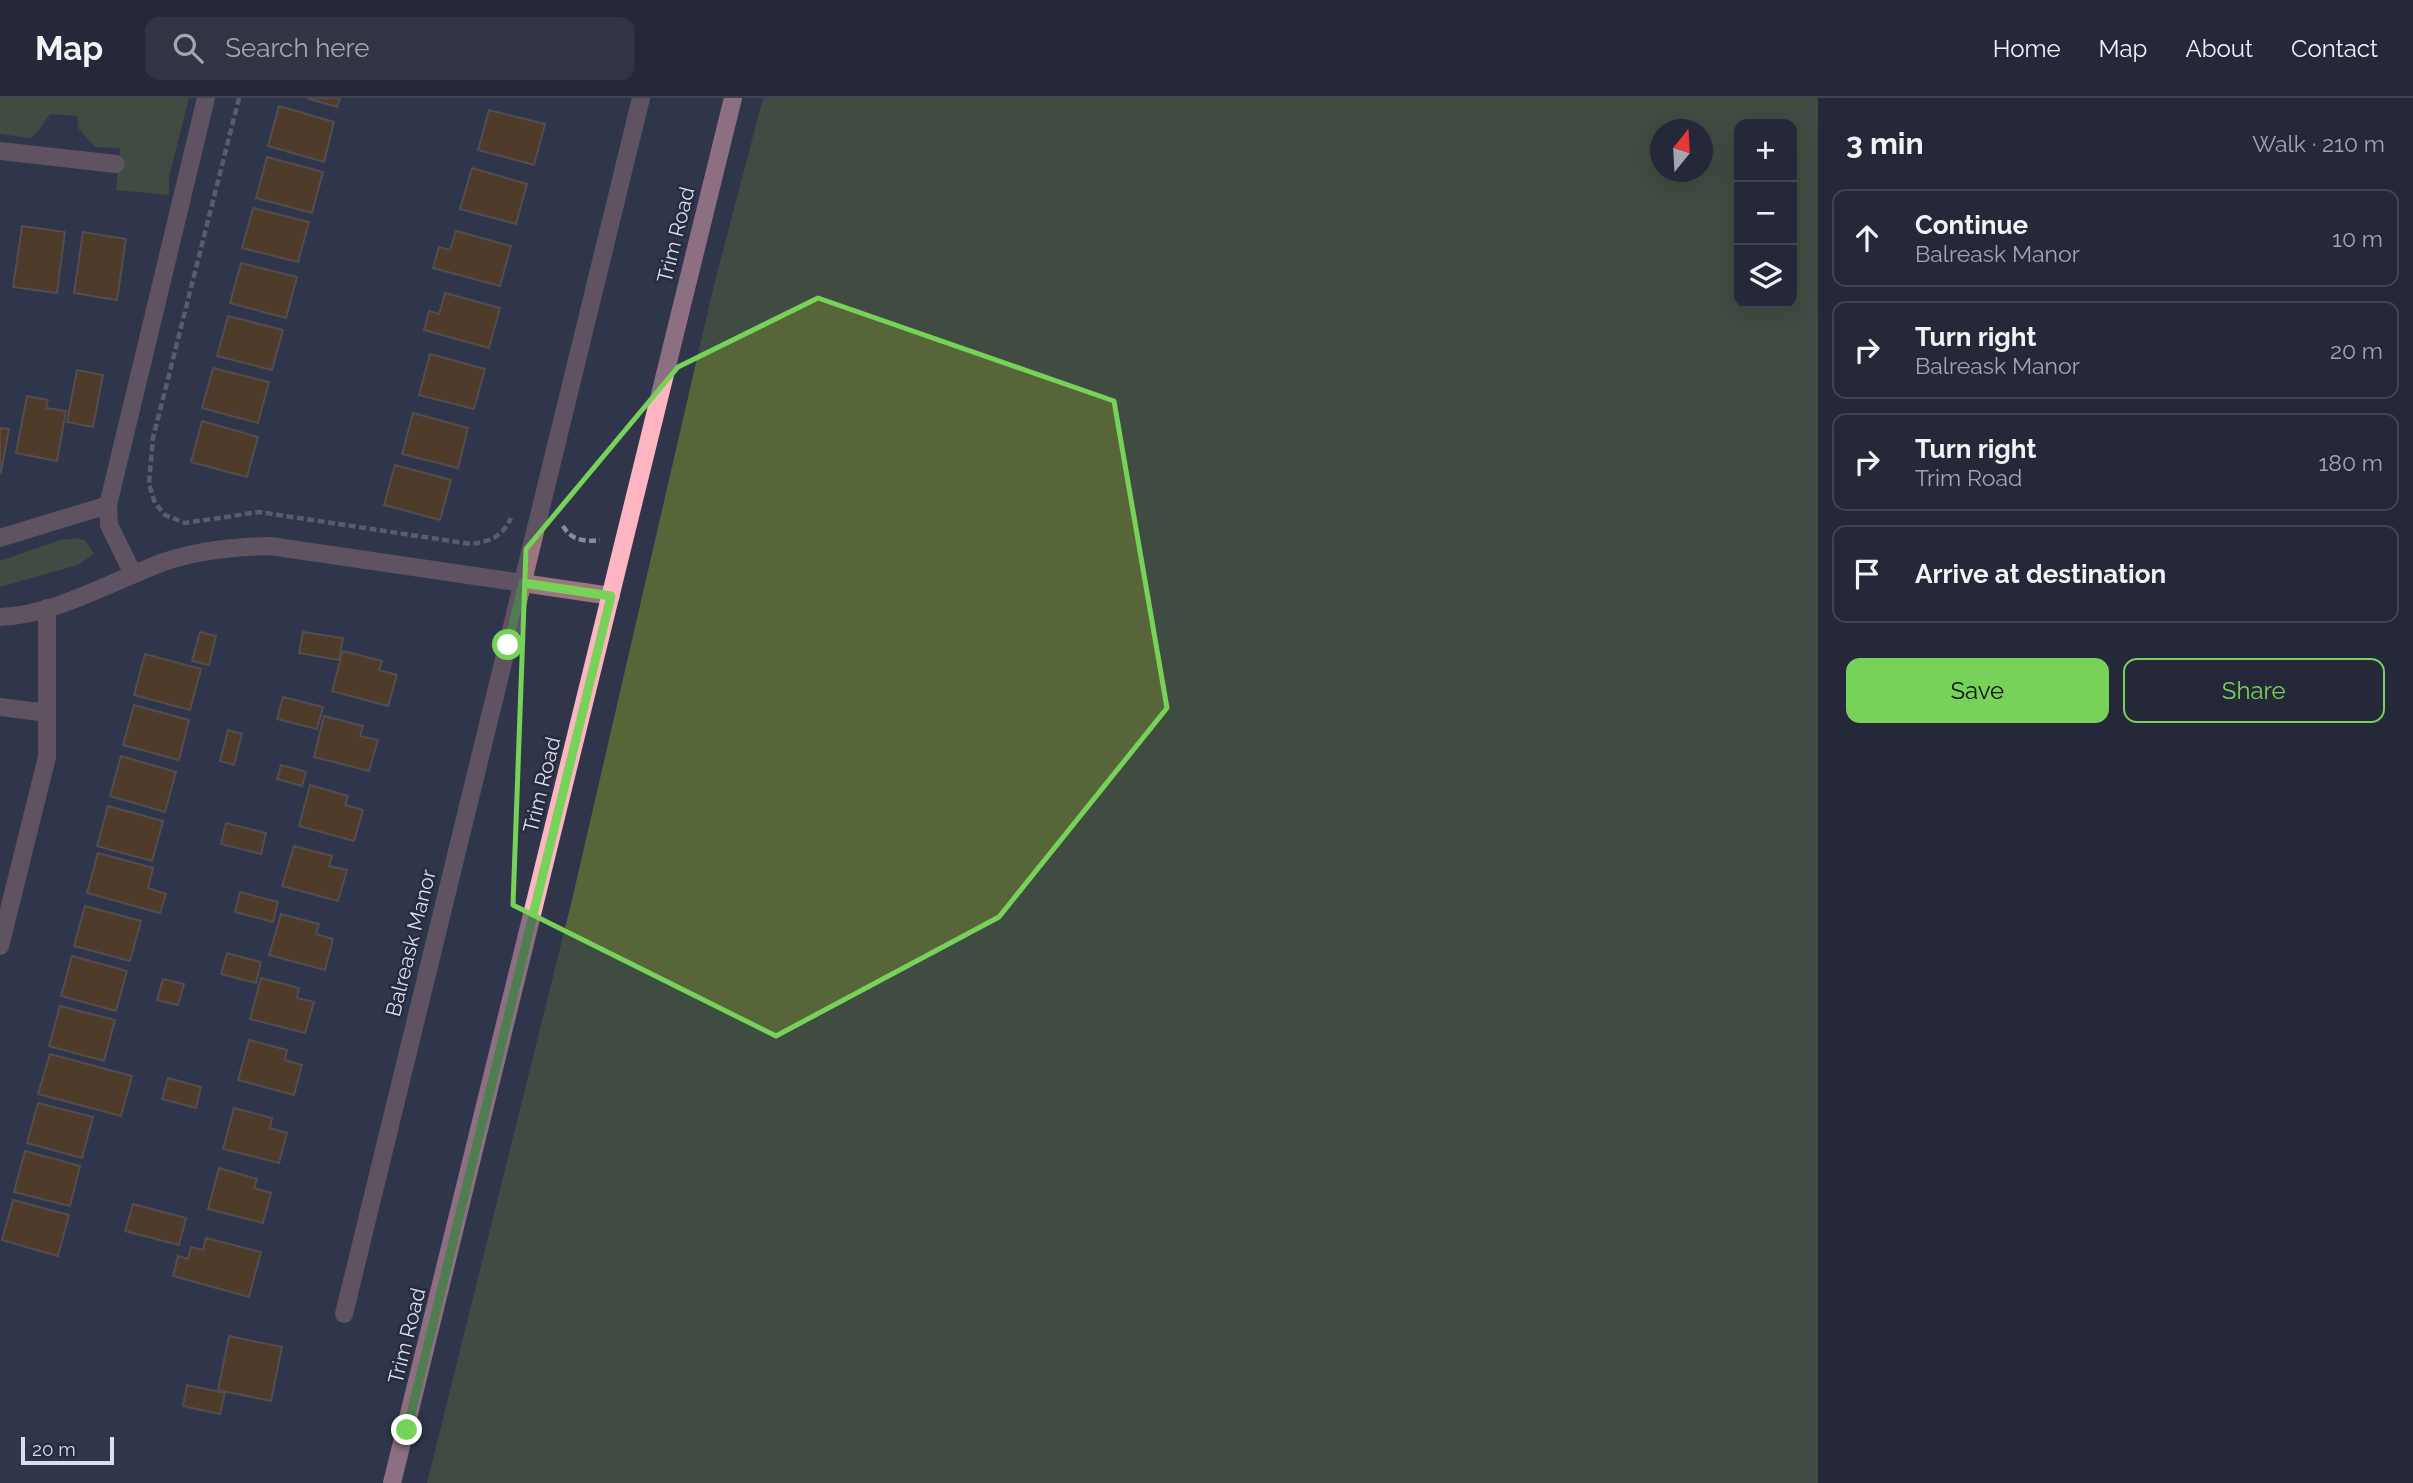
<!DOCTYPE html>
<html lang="en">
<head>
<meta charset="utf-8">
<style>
	:root { --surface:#242838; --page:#303443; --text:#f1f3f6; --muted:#a3a6ae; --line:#414453; --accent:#77d259 }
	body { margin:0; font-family:Raleway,sans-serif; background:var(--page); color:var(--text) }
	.controls { position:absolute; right:21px; top:21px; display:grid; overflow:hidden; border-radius:14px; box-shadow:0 7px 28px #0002 }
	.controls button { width:63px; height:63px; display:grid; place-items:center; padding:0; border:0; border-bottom:2px solid var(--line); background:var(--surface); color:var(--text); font:35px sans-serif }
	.compass { position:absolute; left:1650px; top:21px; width:63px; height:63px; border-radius:50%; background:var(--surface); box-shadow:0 7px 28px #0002; rotate:18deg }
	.scale { position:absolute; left:21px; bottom:18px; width:93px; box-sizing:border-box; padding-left:7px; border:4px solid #dadeec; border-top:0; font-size:19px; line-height:24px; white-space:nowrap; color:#dadeec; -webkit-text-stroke:5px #262b3f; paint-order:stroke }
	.stop { position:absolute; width:21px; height:21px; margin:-16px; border:5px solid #77d259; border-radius:50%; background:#fff }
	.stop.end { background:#77d259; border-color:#fff; box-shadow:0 2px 7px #0008 }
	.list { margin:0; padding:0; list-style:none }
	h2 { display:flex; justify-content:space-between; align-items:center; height:91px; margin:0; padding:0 28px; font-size:30px }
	h2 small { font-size:23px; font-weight:400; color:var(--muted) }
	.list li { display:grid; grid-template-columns:46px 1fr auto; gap:21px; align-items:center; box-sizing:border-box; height:98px; margin:0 14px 14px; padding:0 14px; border:2px solid var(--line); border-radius:14px }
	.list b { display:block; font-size:26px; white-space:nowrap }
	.list p { margin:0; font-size:23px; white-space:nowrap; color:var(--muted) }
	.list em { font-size:23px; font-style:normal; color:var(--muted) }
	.actions { display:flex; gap:14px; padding:21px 28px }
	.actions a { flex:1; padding:16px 0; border:2px solid var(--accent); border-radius:14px; text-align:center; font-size:24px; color:var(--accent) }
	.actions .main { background:var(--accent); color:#111 }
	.icon { flex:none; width:38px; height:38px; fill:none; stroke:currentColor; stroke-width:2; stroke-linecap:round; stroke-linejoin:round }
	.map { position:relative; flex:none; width:1818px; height:1385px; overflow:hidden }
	header { display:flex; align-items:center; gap:42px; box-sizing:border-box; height:98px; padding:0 35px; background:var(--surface); border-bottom:2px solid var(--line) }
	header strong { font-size:33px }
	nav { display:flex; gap:38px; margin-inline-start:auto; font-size:24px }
	.search { width:490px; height:63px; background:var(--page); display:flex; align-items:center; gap:18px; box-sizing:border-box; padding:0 24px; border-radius:14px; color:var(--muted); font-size:26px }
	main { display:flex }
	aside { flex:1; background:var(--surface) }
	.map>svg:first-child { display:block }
</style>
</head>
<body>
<header>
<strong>Map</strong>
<div class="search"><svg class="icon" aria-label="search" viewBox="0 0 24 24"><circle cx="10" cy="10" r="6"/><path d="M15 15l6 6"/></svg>Search here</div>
<nav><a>Home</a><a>Map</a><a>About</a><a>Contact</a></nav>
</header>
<main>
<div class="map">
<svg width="1818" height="1385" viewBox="0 0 1818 1385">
	<rect width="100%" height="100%" fill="#30354a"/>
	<!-- green -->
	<g fill="#566639" fill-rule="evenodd">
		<path d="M0,0h189l-20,79v18l-53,-5 4,-42 -25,-1 -17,-19 -1,-12 -27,-2 -12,18 -8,6 -30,-4z"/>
		<path d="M763,0h1055v1385h-1391l145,-583 142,-615zM1739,26h53v179h-53zM1660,32h42v42h-42z"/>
		<path d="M76,440l10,3 8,13 -16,11 -78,22v-26l60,-21z"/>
	</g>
	<!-- building -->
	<g fill="#740" stroke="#7e6a58" stroke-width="2">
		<path d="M306,0h34l-3,9z"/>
		<path d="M279,8l55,16 -10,40 -56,-16z"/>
		<path d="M489,12l56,14 -11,41 -56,-15z"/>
		<path d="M267,59l56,15 -11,41 -56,-15z"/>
		<path d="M472,70l55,16 -11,40 -56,-15z"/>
		<path d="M253,110l56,14 -11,40 -56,-14z"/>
		<path d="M22,128l43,6 -8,61 -44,-6z"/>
		<path d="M456,133l55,15 -11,40 -67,-18 6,-21 11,3z"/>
		<path d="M83,134l43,7 -9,61 -43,-7z"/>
		<path d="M241,165l56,14 -11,41 -56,-15z"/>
		<path d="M445,195l55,15 -11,40 -65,-18 5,-19 10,3z"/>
		<path d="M228,218l55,14 -11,40 -55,-14z"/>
		<path d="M430,256l55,15 -11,40 -55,-14z"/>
		<path d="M213,270l56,14 -11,41 -56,-15z"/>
		<path d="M77,272l26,5 -10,52 -26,-5z"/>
		<path d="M27,298l21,4 -2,8 20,3 -9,50 -41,-8z"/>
		<path d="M413,315l55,15 -10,40 -56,-14z"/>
		<path d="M202,323l56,16 -11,40 -56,-15z"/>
		<path d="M0,330l9,1 -8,43 -1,-1z"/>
		<path d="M395,367l56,15 -11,40 -56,-15z"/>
		<path d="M200,534l16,4 -7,29 -17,-4z"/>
		<path d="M303,534l40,6 -4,22 -40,-7z"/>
		<path d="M343,553l39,10 -3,9 18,5 -9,31 -56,-15z"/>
		<path d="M145,556l56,15 -11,41 -56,-15z"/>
		<path d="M283,599l40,10 -6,22 -40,-10z"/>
		<path d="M134,607l55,15 -10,40 -56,-15z"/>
		<path d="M324,618l39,10 -3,10 18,4 -9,31 -55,-14z"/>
		<path d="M228,632l14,4 -8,31 -14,-4z"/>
		<path d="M121,658l55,16 -11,40 -55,-16z"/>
		<path d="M281,667l25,7 -4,14 -25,-7z"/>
		<path d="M310,687l38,11 -3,9 18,5 -9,31 -55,-15z"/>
		<path d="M108,708l55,15 -11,40 -55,-15z"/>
		<path d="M226,725l40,10 -5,21 -40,-10z"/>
		<path d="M294,748l38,10 -3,10 18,4 -9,31 -56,-15z"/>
		<path d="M98,755l55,15 -5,20 18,6 -6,19 -73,-20z"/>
		<path d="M240,794l38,10 -5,20 -38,-10z"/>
		<path d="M85,808l56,15 -11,40 -56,-15z"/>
		<path d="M281,816l38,10 -3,10 17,5 -8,31 -56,-15z"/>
		<path d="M227,855l34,9 -5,21 -35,-9z"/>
		<path d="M72,858l55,15 -11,40 -55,-15z"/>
		<path d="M261,880l38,10 -2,10 17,4 -9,31 -55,-14z"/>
		<path d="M163,881l21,5 -6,21 -21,-5z"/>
		<path d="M60,908l55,14 -11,41 -55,-15z"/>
		<path d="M249,942l38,10 -2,10 17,5 -8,30 -56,-15z"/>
		<path d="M50,956l82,22 -11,40 -83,-22z"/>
		<path d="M168,980l33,9 -5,21 -34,-9z"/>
		<path d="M38,1005l55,14 -11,41 -55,-15z"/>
		<path d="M234,1010l38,10 -2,10 17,5 -8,30 -56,-14z"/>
		<path d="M25,1053l55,15 -10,40 -56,-14z"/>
		<path d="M219,1070l38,11 -3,9 17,5 -8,30 -55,-14z"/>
		<path d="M13,1102l56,15 -11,41 -56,-16z"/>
		<path d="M133,1106l53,14 -7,27 -54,-14z"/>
		<path d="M206,1140l55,14 -12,45 -76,-21 5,-20 10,3 3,-12 12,3z"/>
		<path d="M229,1238l53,11 -11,54 -53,-11z"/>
		<path d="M187,1287l38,8 -5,21 -37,-8z"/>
	</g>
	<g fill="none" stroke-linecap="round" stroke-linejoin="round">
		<!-- path -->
		<g stroke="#888d9e" stroke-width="4.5" stroke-dasharray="7 3.5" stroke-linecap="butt">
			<path d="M239,0l-86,340 -4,46 6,19 10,12 20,8 74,-11 212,32c20,-3 31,-7 40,-26"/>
			<path d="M563,428c8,14 21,16 37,14"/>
		</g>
		<!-- minor -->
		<g stroke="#9a777c" stroke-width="18">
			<path d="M0,53l116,13"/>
			<path d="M0,440l108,-33"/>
			<path d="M133,476l-24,-49 -1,-20 98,-407"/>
			<path d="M0,519c56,-2 112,-36 164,-55 34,-12 70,-15 106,-16l341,50"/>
			<path d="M0,609l47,6"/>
			<path d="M0,848l47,-189v-149"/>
			<path d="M344,1216l297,-1216"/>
		</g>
		<!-- major -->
		<path stroke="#fdb6c1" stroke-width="18" d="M392,1385l341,-1385"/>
	</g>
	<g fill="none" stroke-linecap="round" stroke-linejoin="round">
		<!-- route -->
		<path stroke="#77d259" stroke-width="9" d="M407,1332l204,-834 -88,-13 -15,62"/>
	</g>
	<!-- marked area -->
	<path d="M0 0H1818V1385H0ZM818,200l296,103 53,307 -168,209 -223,119 -263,-131 13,-356 152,-182z" fill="#30354a" fill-opacity=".55" fill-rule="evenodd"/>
	<path fill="none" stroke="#77d259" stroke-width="5" stroke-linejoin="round" d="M818,200l296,103 53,307 -168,209 -223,119 -263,-131 13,-356 152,-182z"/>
	<g text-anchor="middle" stroke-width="5" stroke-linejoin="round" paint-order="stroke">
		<!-- street labels -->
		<g font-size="21" fill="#dadeec" stroke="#262b3f">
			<text transform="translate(676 137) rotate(-76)" y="7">Trim Road</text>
			<text transform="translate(542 687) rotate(-76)" y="7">Trim Road</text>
			<text transform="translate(411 845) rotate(-76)" y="7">Balreask Manor</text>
			<text transform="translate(407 1238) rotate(-76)" y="7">Trim Road</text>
		</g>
	</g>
</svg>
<div class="controls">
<button>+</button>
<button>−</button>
<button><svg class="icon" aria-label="layers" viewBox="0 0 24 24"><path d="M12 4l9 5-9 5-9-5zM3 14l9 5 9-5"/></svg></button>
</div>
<svg class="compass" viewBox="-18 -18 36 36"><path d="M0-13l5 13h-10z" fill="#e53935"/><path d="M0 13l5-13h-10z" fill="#a3a6ae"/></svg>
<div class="scale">20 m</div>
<div class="stop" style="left:508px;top:547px"></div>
<div class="stop end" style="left:407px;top:1332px"></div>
</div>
<aside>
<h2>3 min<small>Walk · 210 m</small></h2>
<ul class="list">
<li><svg class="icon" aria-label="ahead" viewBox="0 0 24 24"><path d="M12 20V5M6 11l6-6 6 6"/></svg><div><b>Continue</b><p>Balreask Manor</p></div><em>10 m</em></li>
<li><svg class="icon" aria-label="right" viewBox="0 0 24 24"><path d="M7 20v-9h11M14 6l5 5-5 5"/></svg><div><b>Turn right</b><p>Balreask Manor</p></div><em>20 m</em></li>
<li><svg class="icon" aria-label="right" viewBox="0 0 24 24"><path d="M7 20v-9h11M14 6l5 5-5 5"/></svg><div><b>Turn right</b><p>Trim Road</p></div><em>180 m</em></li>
<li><svg class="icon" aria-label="arrive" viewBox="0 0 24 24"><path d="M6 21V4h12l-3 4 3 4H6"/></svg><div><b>Arrive at destination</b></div></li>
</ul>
<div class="actions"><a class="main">Save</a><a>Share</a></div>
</aside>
</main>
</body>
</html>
